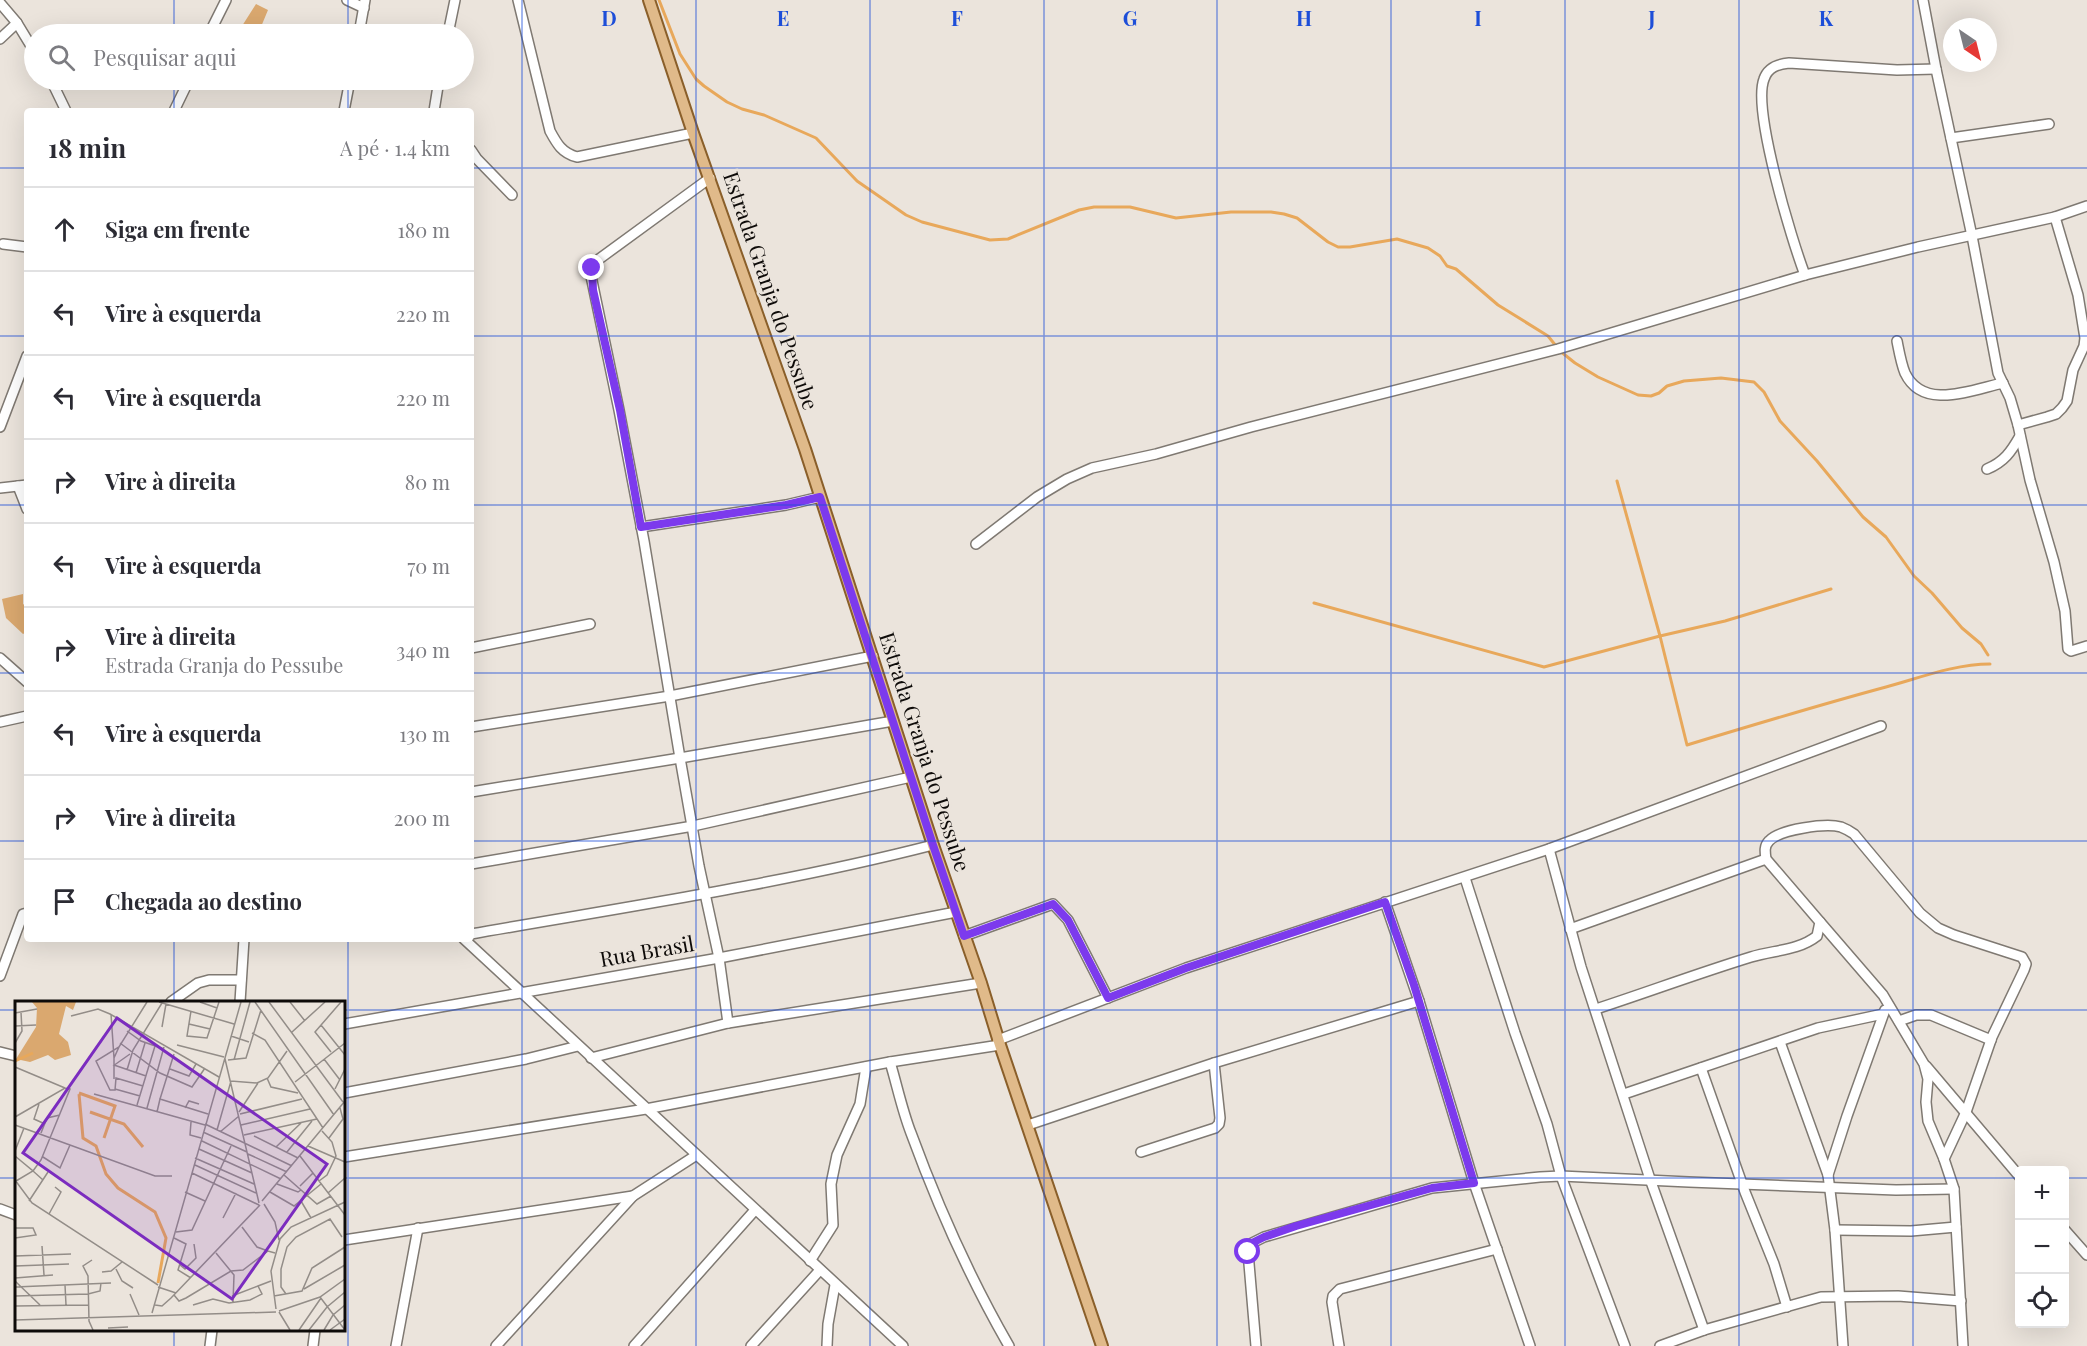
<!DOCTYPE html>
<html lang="pt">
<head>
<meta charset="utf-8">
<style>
	:root { --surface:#fff; --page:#f2f2f3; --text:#2b2b33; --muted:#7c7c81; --line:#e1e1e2 }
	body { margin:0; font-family:"Playfair Display",serif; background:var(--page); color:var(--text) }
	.controls { position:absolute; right:18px; bottom:18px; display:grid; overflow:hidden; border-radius:6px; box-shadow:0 6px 24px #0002 }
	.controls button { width:54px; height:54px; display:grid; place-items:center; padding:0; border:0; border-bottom:2px solid var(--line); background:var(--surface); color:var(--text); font:30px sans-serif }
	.compass { position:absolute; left:1943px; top:18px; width:54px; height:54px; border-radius:50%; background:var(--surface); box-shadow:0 6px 24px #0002; rotate:145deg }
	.stop { position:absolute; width:18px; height:18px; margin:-14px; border:4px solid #7c3aed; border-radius:50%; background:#fff }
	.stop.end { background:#7c3aed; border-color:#fff; box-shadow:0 2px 6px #0008 }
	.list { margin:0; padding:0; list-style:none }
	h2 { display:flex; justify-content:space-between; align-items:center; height:78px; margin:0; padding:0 24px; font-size:26px }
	h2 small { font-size:20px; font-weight:400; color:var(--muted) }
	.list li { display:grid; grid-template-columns:39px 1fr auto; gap:18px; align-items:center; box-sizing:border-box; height:84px; padding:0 24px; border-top:2px solid var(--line) }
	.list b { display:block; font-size:22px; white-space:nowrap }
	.list p { margin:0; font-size:20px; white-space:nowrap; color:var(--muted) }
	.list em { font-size:20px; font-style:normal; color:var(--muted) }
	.icon { flex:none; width:33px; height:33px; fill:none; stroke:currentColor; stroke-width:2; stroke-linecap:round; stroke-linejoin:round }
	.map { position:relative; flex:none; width:2087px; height:1346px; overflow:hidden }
	.search { position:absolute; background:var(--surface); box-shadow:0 6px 24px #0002; left:24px; top:24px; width:450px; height:66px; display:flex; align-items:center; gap:15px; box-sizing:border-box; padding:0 21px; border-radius:33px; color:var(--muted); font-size:22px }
	.panel { position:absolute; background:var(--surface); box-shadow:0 6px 24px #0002; left:24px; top:108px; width:450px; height:834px; border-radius:6px }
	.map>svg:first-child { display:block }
</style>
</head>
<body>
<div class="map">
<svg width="2087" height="1346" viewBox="0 0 2087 1346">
	<rect width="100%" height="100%" fill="#ebe4dc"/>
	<!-- green -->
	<g fill="#daa86f">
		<path d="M256,4l12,6 -10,24h-25l9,-8z"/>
		<path d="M23,594v10l4,3v25l-4,2 -17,-16 -4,-19z"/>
	</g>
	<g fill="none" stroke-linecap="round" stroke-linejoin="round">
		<!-- stream -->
		<g stroke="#e8a85b" stroke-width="3">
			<path d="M659,0l21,54 16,25 8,7 23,16 15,7 22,6 52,23 41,43 49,34 16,7 68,18 18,-1 71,-29 15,-3h36l46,11 55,-6h40l13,2 13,4 31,24 10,5h12l47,-8 31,9 12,8 7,10 9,3 42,36 50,31 8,10"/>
			<path d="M1560,351l15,12 23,14 40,18 13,1 8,-3 8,-7 17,-5 37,-3 33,4 10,10 16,29 37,40 46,56 23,20 28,39 18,17 30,35 19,16 7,11"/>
			<path d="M1617,481l43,155 27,109c66,-20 132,-40 199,-58 33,-9 69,-23 104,-23"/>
			<path d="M1314,603l230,64 116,-31 65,-15 106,-32"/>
		</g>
		<!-- minor casing -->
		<g stroke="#7f7972" stroke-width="12">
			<g id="minor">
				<path d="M347,0l17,8"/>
				<path d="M518,0l32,131c7,13 12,22 27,26l116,-24"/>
				<path d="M1923,0l13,69 36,167 26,137 12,25 8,27 12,55 24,82 11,49 3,38 3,2 16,-5"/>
				<path d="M0,3l17,20 17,28"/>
				<path d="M209,34l17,-34"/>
				<path d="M359,34l6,-34"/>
				<path d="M448,34l7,-34"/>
				<path d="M0,39l17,-16"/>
				<path d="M51,80l15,31"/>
				<path d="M174,111l15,-31"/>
				<path d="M344,111l6,-31"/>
				<path d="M434,111l5,-31"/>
				<path d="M1951,138l98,-14"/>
				<path d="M471,150l6,9 35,36"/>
				<path d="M710,178l-115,84 -3,6 -1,8 28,134 25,131 36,217 19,108 20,92 9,65"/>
				<path d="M3,244l24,3"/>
				<path d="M1805,275c-13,-34 -53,-165 -41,-196 4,-12 14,-15 25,-16l108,7 39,-1"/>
				<path d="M1897,341c2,10 4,22 8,32 18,38 66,17 98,10"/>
				<path d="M2018,425l29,-8 9,-3 6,-6 5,-7 6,-31 11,-24 1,-8 -7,-43 -23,-78"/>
				<path d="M0,427l27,-71"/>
				<path d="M1987,469c17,-7 24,-17 33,-33"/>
				<path d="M18,486l9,23"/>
				<path d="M0,488l27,-3"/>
				<path d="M641,527l145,-22 34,-8"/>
				<path d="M976,544l61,-47 30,-18 25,-11 64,-14 95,-27 307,-78 247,-74 113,-28 137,-30 32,-11"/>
				<path d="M471,648l119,-24"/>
				<path d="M0,658l27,24"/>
				<path d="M0,722l27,-6"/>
				<path d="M471,727l199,-31 203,-40"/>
				<path d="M471,792l209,-34 213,-37"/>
				<path d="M1549,849l32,118 69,212 54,151"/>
				<path d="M471,864l222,-38 218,-49"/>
				<path d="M1465,878l50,155 32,91 14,52 64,170"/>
				<path d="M1820,922l63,73 41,69 4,15 -2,23 2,19 16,38"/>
				<path d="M1570,929l196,-70"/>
				<path d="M471,934c154,-27 310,-50 462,-89"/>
				<path d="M964,936l89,-32 15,16 40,78"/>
				<path d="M464,939l439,407"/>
				<path d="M0,976l23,-62 4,-1"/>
				<path d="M1419,1001l55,182 56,163"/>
				<path d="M171,1002l27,-19 11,-3h32"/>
				<path d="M240,1002l4,-63"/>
				<path d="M1596,1009c52,-17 103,-36 155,-52 22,-7 47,-6 66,-21l3,-14 -54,-63c-1,-7 -2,-13 3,-18 11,-12 57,-18 72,-14 5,2 9,4 13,7l66,79 18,15 16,7 68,22 4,7 -2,6 -32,67 -26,75 -22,47 10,30 9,157"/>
				<path d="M1899,1021l17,-6h15l60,25"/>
				<path d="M344,1024l375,-66 237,-46"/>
				<path d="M998,1040l188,-72 363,-119 332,-123"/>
				<path d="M1780,1042l48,133 7,55 8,116"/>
				<path d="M0,1052l16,4"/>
				<path d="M591,1058l137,-35 253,-40"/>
				<path d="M890,1062c7,23 12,48 21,71 26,71 60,147 98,213"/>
				<path d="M1926,1066l94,111"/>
				<path d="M1701,1068l44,124 29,72 13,43"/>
				<path d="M344,1093l182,-34 52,-13"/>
				<path d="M1624,1094l194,-66 65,-14"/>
				<path d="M1028,1125l186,-62 205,-62 -34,-99"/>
				<path d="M1141,1152l74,-24 4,-4 1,-6 -6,-55"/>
				<path d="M344,1157l302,-48 244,-47 110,-17"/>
				<path d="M1828,1175l19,-59 38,-106"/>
				<path d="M0,1209l16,6"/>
				<path d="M2064,1229l23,26"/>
				<path d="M1835,1230l76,1 45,-4"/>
				<path d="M344,1240l289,-44"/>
				<path d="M810,1261l23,-36 -2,-41 6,-29 23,-51 6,-37"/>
				<path d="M210,1346l2,-16"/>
				<path d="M313,1346l2,-16"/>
				<path d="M396,1346l22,-118"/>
				<path d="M496,1346l137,-150 62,-40"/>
				<path d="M634,1346l121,-136"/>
				<path d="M751,1346l69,-76"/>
				<path d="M827,1346l1,-22 7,-39"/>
				<path d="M1256,1346l-8,-94 4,-9 12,-6 168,-49 108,-11 21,-1 128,6 207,8 58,-1"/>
				<path d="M1339,1346l-7,-44 1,-6 7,-7 157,-40"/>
				<path d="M1660,1346l44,-16 117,-33 77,-1 63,5"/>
			</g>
		</g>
		<!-- major casing -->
		<g stroke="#8a5f2a" stroke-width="14">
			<path id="major" d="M649,0l44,133 112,316 128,396 48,138 19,62 102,301"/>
		</g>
		<!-- minor -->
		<use href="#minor" stroke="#fff" stroke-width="9"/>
		<!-- major -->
		<use href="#major" stroke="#e0ba8a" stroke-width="10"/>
	</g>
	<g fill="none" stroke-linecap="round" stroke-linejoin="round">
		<!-- route -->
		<path stroke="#7c3aed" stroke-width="8" d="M592,268l1,22 27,120 21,117 145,-22 34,-8 113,348 31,91 89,-32 15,16 40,78 78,-30 199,-66 29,83 60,198 -42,5 -136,38 -32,11 -12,6 -4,9"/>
	</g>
	<!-- grid -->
	<path fill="none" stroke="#1d4ed8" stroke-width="1.5" stroke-opacity="0.55" d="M174,0v34M348,0v34M522,0v1346M696,0v1346M870,0v1346M1044,0v1346M1217,0v1346M1391,0v1346M1565,0v1346M1739,0v1346M1913,0v1346M174,80v31M348,80v31M0,168h27M471,168h1616M0,336h27M471,336h1616M0,505h27M471,505h1616M0,673h27M471,673h1616M0,841h27M471,841h1616M174,939v63M348,939v407M0,1010h16M344,1010h1743M0,1178h16M344,1178h1676M2064,1178h23M174,1330v16"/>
	<g text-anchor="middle" stroke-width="5" stroke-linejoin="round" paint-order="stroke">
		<!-- street labels -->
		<g font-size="21" fill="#0e0b09" stroke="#ebe4dc">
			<text transform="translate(770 291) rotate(71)" y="7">Estrada Granja do Pessube</text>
			<text transform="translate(924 752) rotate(72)" y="7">Estrada Granja do Pessube</text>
			<text transform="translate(647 952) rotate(-10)" y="7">Rua Brasil</text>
		</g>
	</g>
	<!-- overview -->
	<g transform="translate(15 1001)">
		<rect width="330" height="330" fill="#ebe4dc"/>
		<path d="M17,1h44l-3,8 -7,-4 -7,28 9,8 3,13 -16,5 -7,-5 -18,7 -14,-3 20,-32 1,-19z" fill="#daa86f"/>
		<path fill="none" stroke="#e8a85b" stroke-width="3" d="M0,60l18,-8M64,92l36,13 -11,32M64,93l4,44 13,8 10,28 12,14 37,24 11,26 -8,45M75,111l34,12 19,23"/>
		<path fill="none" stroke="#938d88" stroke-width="1.5" d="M144,1l75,22M185,1l17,6M240,1l79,113M254,1l74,100M275,1l15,19M176,10l-4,25 20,2 12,-36M0,12l22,-4M96,13l3,44M56,15l27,-7 12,5 109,63M174,23l21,5M306,24l24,30M0,25l21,-1M147,26l4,-23M112,30l14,10 23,8M277,31l33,-30M237,32l13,7 58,88M216,35l18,6M0,42l7,-12 -1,-19M105,42l40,30 32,14 13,-19M162,44l47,12M316,51l-16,-20 26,-30M210,58l34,144M309,58l16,21M213,59l18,-2 15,-48M219,59l16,-58M99,64l32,11M98,65l17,-12M0,66l50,21M155,68l19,7 7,-12M112,69l6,-20 29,-47M121,72l9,-30M252,77l4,9 27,6M99,78v-21l5,-11M280,81l50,-39M128,85l-27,-8 -1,12h-5l-14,-29 23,-14 28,-45M100,88l25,7M320,88l10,-20M79,93l111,31M145,98l14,-45M24,103l-5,15 11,5M122,104l18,-59M132,107l17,-61M170,107l4,-7 10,3M142,111l3,-13 48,15M224,111l19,-29M225,113l62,-15M0,116l50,-29 5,1 -29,71 -8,11 10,9M176,121l-1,13 11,3M190,123l87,42M0,124l140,51h17M226,124l69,-16M202,129l14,-49 26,2 11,-5 19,-27M188,131l44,20M205,131l19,-16M26,132l6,-15 13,-3M229,134l73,-16M239,135l44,22M314,137l14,-19 -3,-11M187,140l79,38M293,145l37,16M261,146l25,-24M184,148l53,24M0,150l9,-23M272,151l25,-31M233,153l39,18M0,155l18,15 -17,10M285,155l45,59M28,156l17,11 10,-23M180,157l59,26M180,164l61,28M177,172l67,32M269,174l33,29 14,-8M0,179l17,23 126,82M304,180l8,-6 9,-19 -4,-14 -10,-11M262,183l21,8 3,-2M285,185l13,-13M170,191l20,9M255,191l24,14 27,-22M313,192l17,-15M14,200l19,-29M247,200l83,-100M286,200l10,17M249,203l11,18 4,18M34,213l12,-22 -6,-5M208,217l13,-25M227,226l15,20 11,4M0,227h18l3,7 -21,3M161,231l16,-2 39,-84M159,237l12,6 -8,26 13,8M27,245l2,29M201,252l18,22 -1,28M0,255l56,-2M77,259l-9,6 5,10 1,45 4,9M165,264l5,4 11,-11 -2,-14M0,265l54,-2M101,268l6,12 11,7M87,271l9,-1 11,-9M0,277l38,-3M0,280l25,24M50,284l1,20M0,286l96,-4M143,286l18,6M289,288l41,-24M115,293l9,21M271,293l-5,-7v-18l6,-22 9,-10 34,-18 12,18M159,294l5,6 7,-3 45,-27 12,-1 25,-19 7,2M0,295l73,-2 12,-3 1,-8M217,295l26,-10M259,295l28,-5 10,-23 33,-21M305,296l25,33M140,304l7,1 9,-8 89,-93M178,304l20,-6 16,4 21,-3 12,-6 -4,-8 13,-5M0,305l73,-1M261,308l-5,-38 9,-32 11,-12 54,-25M264,310l41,-14 25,-18M264,311l11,18M137,312l89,-311M0,319l261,-8M93,327l20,-1M284,329l22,-32M294,329l18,-23 18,-15M309,329l9,-15 12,-10M315,329l15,-11"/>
		<path fill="#7b2cbf" fill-opacity="0.15" stroke="#7b2cbf" stroke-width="3" d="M102,17l210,146 -95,135 -209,-146z"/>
		<rect width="330" height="330" fill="none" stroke="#0e0b09" stroke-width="3"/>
	</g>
	<g font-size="20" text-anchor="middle" font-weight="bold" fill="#1d4ed8" stroke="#ebe4dc" stroke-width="5" stroke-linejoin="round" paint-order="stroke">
		<text x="609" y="26">D</text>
		<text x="783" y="26">E</text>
		<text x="957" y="26">F</text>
		<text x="1130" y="26">G</text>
		<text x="1304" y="26">H</text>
		<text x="1478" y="26">I</text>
		<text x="1652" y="26">J</text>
		<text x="1826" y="26">K</text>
	</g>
</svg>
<div class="controls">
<button>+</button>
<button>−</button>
<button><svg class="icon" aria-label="locate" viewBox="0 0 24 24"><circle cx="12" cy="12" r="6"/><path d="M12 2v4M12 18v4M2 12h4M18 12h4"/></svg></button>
</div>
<svg class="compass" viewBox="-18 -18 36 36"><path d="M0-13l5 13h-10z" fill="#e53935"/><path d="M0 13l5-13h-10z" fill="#7c7c81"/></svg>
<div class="stop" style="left:1248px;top:1252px"></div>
<div class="stop end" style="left:592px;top:268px"></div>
<div class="search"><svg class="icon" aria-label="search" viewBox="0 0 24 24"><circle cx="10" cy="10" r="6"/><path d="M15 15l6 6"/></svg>Pesquisar aqui</div>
<section class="panel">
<h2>18 min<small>A pé · 1.4 km</small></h2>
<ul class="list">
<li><svg class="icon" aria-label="ahead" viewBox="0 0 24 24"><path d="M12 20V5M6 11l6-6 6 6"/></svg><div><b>Siga em frente</b></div><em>180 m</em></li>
<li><svg class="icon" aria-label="left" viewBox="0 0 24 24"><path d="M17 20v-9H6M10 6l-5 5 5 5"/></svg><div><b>Vire à esquerda</b></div><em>220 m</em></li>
<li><svg class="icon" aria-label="left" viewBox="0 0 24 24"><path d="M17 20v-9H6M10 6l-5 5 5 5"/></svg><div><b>Vire à esquerda</b></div><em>220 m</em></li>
<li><svg class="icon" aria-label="right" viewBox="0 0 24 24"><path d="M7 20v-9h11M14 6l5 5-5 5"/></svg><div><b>Vire à direita</b></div><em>80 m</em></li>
<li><svg class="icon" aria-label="left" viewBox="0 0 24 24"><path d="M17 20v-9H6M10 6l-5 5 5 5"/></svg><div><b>Vire à esquerda</b></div><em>70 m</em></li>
<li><svg class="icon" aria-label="right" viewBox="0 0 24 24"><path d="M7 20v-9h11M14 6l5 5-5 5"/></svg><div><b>Vire à direita</b><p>Estrada Granja do Pessube</p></div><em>340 m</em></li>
<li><svg class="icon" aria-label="left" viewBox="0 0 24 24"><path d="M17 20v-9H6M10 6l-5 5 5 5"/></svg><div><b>Vire à esquerda</b></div><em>130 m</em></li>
<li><svg class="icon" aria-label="right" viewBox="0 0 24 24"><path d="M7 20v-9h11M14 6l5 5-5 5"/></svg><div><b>Vire à direita</b></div><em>200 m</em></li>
<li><svg class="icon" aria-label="arrive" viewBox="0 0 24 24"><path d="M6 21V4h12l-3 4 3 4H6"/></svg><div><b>Chegada ao destino</b></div></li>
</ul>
</section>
</div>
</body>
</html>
